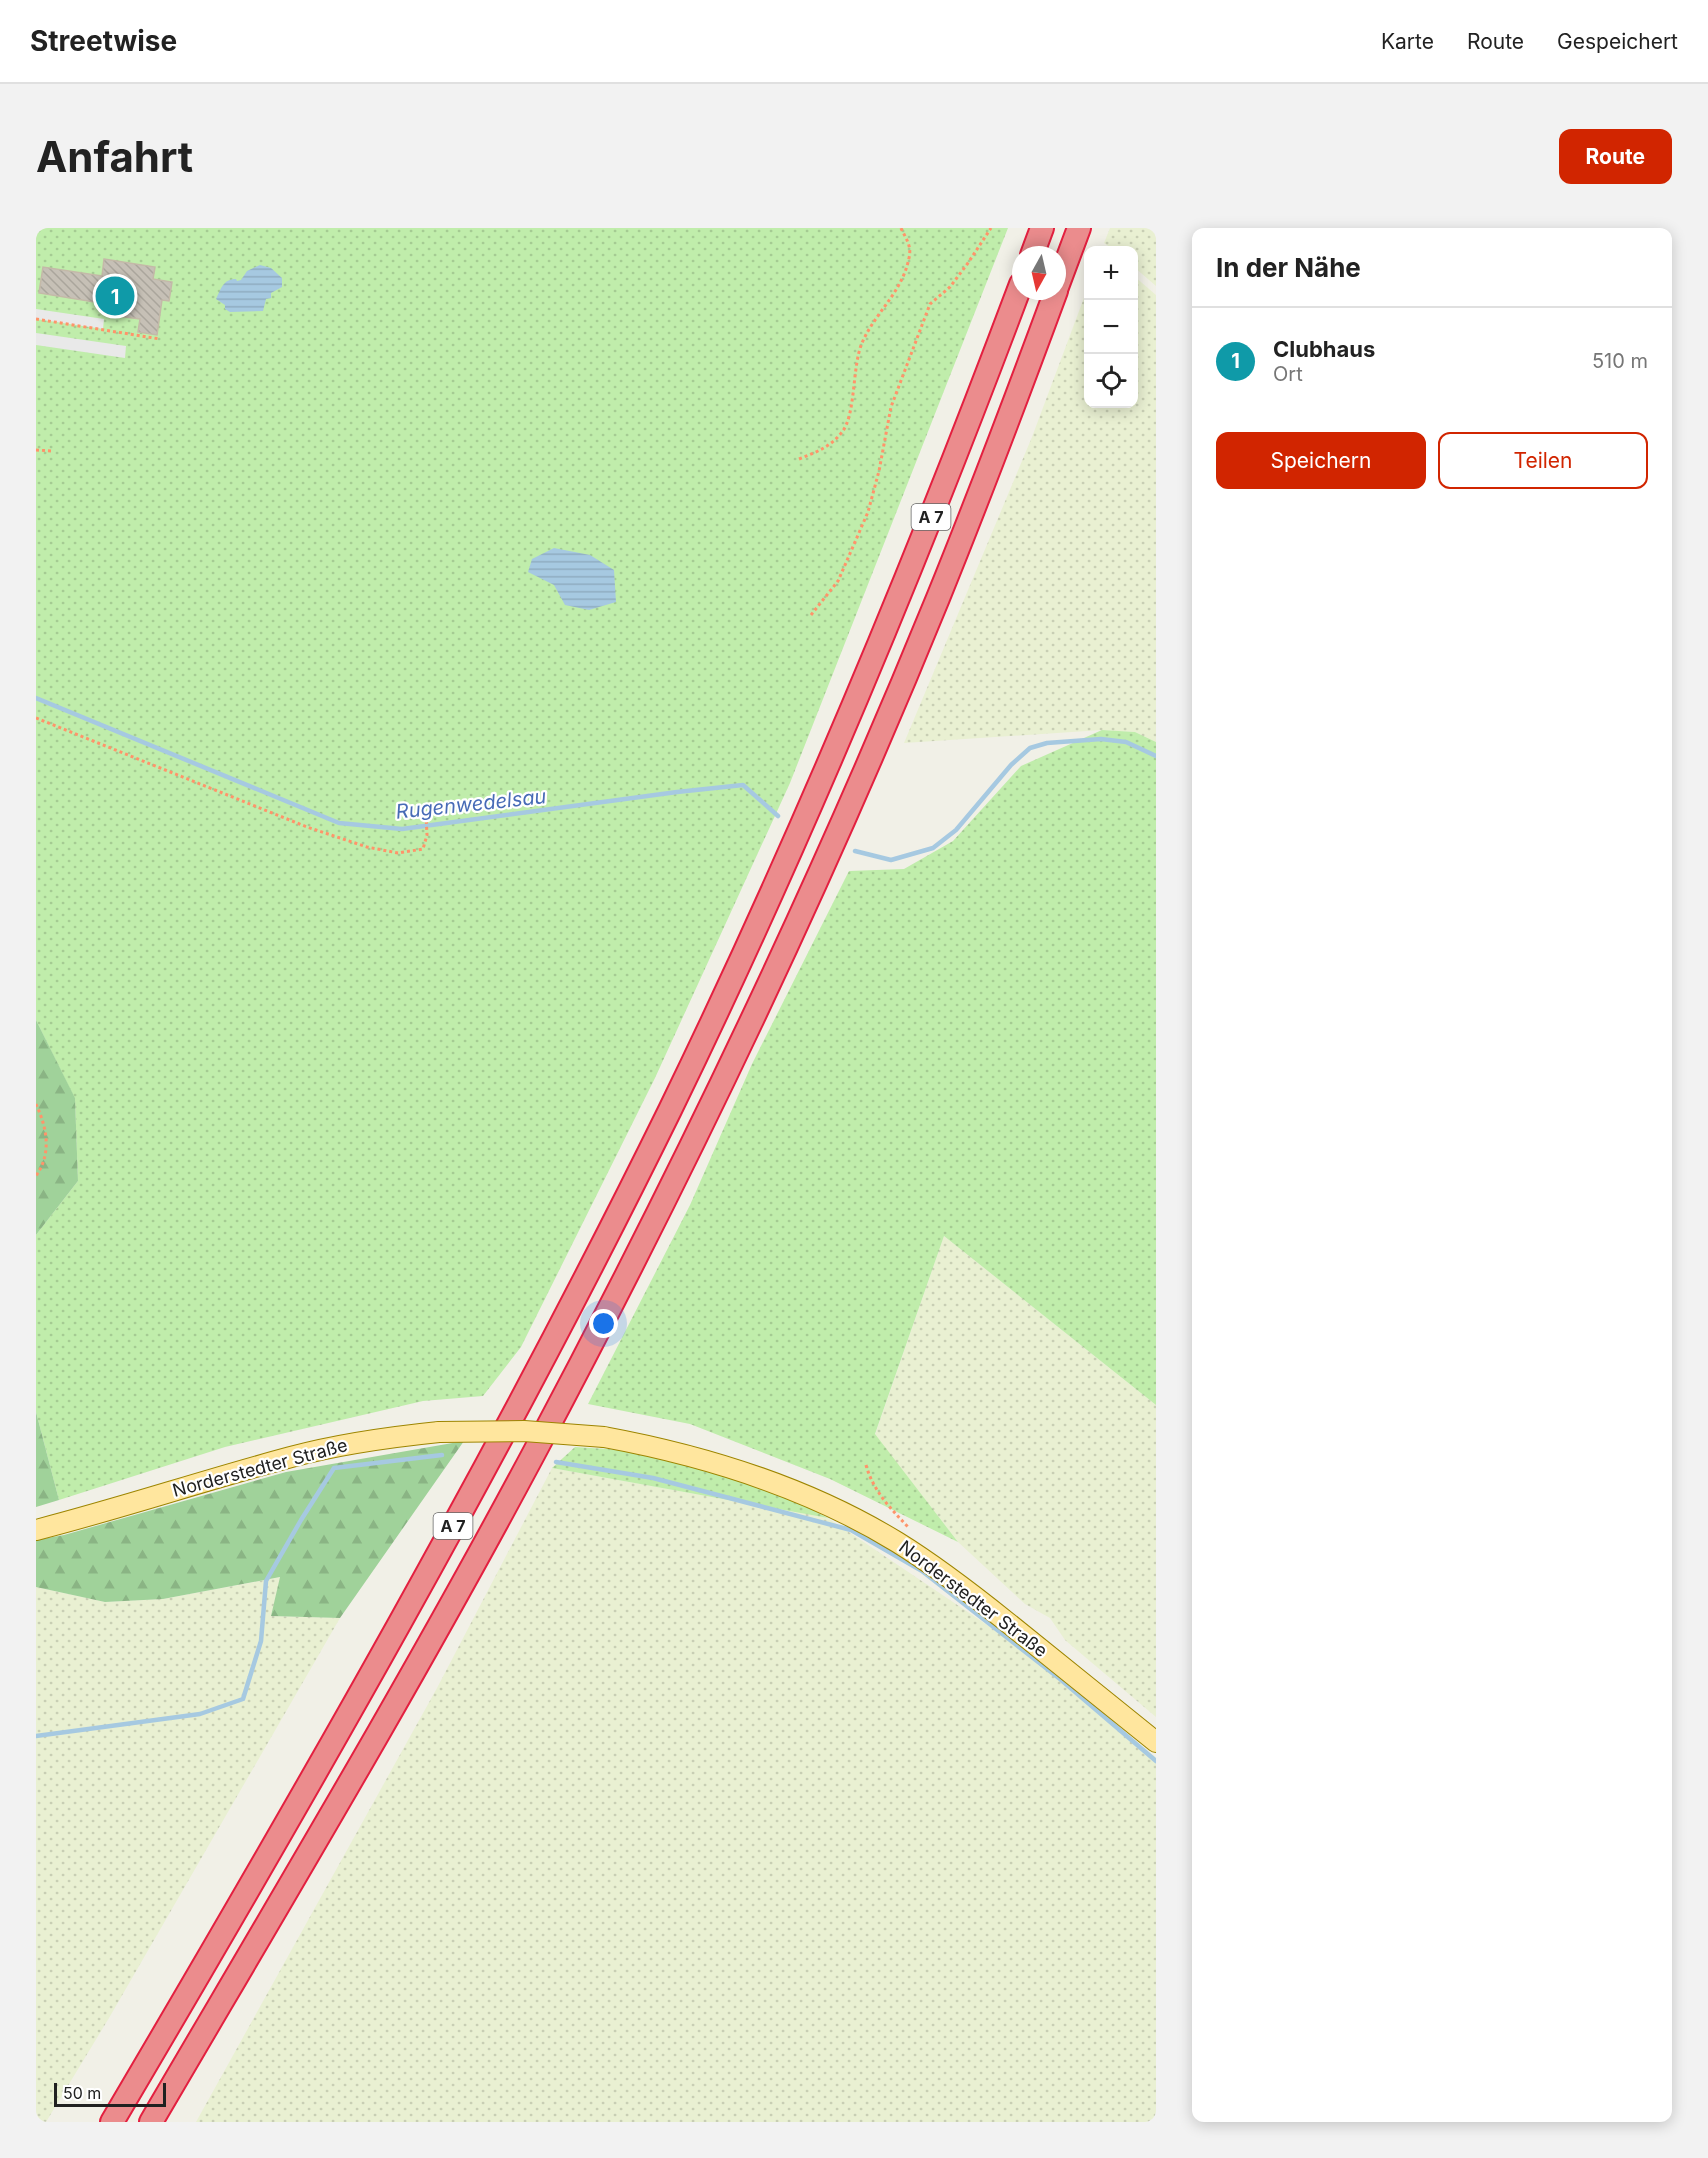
<!DOCTYPE html>
<html lang="de">
<head>
<meta charset="utf-8">
<style>
	:root { --surface:#fff; --page:#f2f2f2; --text:#222; --muted:#767676; --line:#e0e0e0; --accent:#d12500 }
	body { margin:0; font-family:Inter,sans-serif; background:var(--page); color:var(--text) }
	.controls { position:absolute; right:18px; top:18px; display:grid; overflow:hidden; border-radius:12px; box-shadow:0 3px 15px #0003 }
	.controls button { width:54px; height:54px; display:grid; place-items:center; padding:0; border:0; border-bottom:2px solid var(--line); background:var(--surface); color:var(--text); font:30px sans-serif }
	.compass { position:absolute; left:976px; top:18px; width:54px; height:54px; border-radius:50%; background:var(--surface); box-shadow:0 3px 15px #0003; rotate:188deg }
	.scale { position:absolute; left:18px; bottom:15px; width:112px; box-sizing:border-box; padding-left:6px; border:3px solid #212121; border-top:0; font-size:16px; line-height:21px; white-space:nowrap; color:#212121; -webkit-text-stroke:4px #fff; paint-order:stroke }
	.you { position:absolute; left:568px; top:1096px; width:21px; height:21px; margin:-15px; border:4px solid #fff; border-radius:50%; background:#1a73e8; box-shadow:0 0 0 9px #1a73e833 }
	.badge { display:grid; place-items:center; width:39px; height:39px; border-radius:50%; background:var(--accent); color:#fff; font-size:20px; font-weight:700 }
	.pin { position:absolute; translate:-50% -50%; border:3px solid #fff; box-shadow:0 2px 6px #0006 }
	.list { margin:0; padding:0; list-style:none }
	h2 { display:flex; justify-content:space-between; align-items:center; height:78px; margin:0; padding:0 24px; font-size:26px }
	h2 small { font-size:20px; font-weight:400; color:var(--muted) }
	.list li { display:grid; grid-template-columns:39px 1fr auto; gap:18px; align-items:center; box-sizing:border-box; height:108px; padding:0 24px; border-top:2px solid var(--line) }
	.list b { display:block; font-size:22px; white-space:nowrap }
	.list p { margin:0; font-size:20px; white-space:nowrap; color:var(--muted) }
	.list em { font-size:20px; font-style:normal; color:var(--muted) }
	.actions { display:flex; gap:12px; padding:18px 24px }
	.actions a { flex:1; padding:14px 0; border:2px solid var(--accent); border-radius:12px; text-align:center; font-size:21px; color:var(--accent) }
	.actions .main { background:var(--accent); color:#fff }
	.icon { flex:none; width:33px; height:33px; fill:none; stroke:currentColor; stroke-width:2; stroke-linecap:round; stroke-linejoin:round }
	.map { position:relative; flex:none; width:1120px; height:1894px; overflow:hidden; border-radius:12px }
	header { display:flex; align-items:center; gap:36px; box-sizing:border-box; height:84px; padding:0 30px; background:var(--surface); border-bottom:2px solid var(--line) }
	header strong { font-size:28px }
	nav { display:flex; gap:33px; margin-inline-start:auto; font-size:21px }
	.intro { display:flex; align-items:center; justify-content:space-between; box-sizing:border-box; height:144px; padding:0 36px }
	h1 { margin:0; font-size:42px }
	.button { padding:15px 27px; border-radius:12px; background:var(--accent); color:#fff; font-size:21px; font-weight:700 }
	main { display:flex; gap:36px; padding:0 36px }
	aside { flex:1; background:var(--surface); border-radius:12px; box-shadow:0 3px 15px #0003 }
	.map>svg:first-child { display:block }
</style>
</head>
<body>
<header>
<strong>Streetwise</strong>
<nav><a>Karte</a><a>Route</a><a>Gespeichert</a></nav>
</header>
<div class="intro"><h1>Anfahrt</h1><a class="button">Route</a></div>
<main>
<div class="map">
<svg width="1120" height="1894" viewBox="0 0 1120 1894">
	<defs>
		<pattern id="farmland-dots" width="8" height="8" patternUnits="userSpaceOnUse" patternTransform="scale(1.5)"><rect width="8" height="8" fill="#e9f0d2"/><path d="M2 2h.1M6 6h.1" fill="none" stroke="#c8ceb4" stroke-width="1.8" stroke-linecap="round"/></pattern>
		<pattern id="grass-dots" width="8" height="8" patternUnits="userSpaceOnUse" patternTransform="scale(1.5)"><rect width="8" height="8" fill="#c0edab"/><path d="M2 2h.1M6 6h.1" fill="none" stroke="#a5cb93" stroke-width="1.8" stroke-linecap="round"/></pattern>
		<pattern id="forest-firs" width="22" height="20" patternUnits="userSpaceOnUse" patternTransform="scale(1.5)"><rect width="22" height="20" fill="#a0d29a"/><path d="M5 1l3.5 6h-7zM16 11l3.5 6h-7z" fill="#8ab484"/></pattern>
		<pattern id="water-rules" width="6" height="5" patternUnits="userSpaceOnUse" patternTransform="scale(1.5)"><rect width="6" height="5" fill="#a6c9e1"/><path d="M0 2.5h6" fill="none" stroke="#8facc1"/></pattern>
		<pattern id="building-back-hatch" width="6" height="6" patternUnits="userSpaceOnUse" patternTransform="scale(1.5)"><rect width="6" height="6" fill="#c6c0b6"/><path d="M-1 5l2 2M0 0l6 6M5-1l2 2" fill="none" stroke="#aaa59c"/></pattern>
	</defs>
	<rect width="100%" height="100%" fill="#f1f0e7"/>
	<!-- farmland -->
	<g fill="url(#farmland-dots)">
		<path d="M1074,0h46v58l-22,-19v-17h-20l-10,-7z"/>
		<path d="M1098,48l22,19v447l-21,-10 -33,-2 -198,13 128,-306 56,-150v117h46z"/>
		<path d="M908,1008l212,169v312l-91,-77 -15,-22 -25,-14 -67,-62 -83,-107z"/>
		<path d="M516,1240l276,50 223,150 105,90v364h-960l241,-434z"/>
		<path d="M245,1349l-10,39 69,2 -231,400 -63,104h-10v-535l69,15 58,-3z"/>
	</g>
	<!-- grass -->
	<g fill="url(#grass-dots)">
		<path d="M0,0h972l-218,555 -135,295 -134,269 -38,49 -60,5 -198,46 -166,53 -23,-88v-177l42,-54 -3,-82 -39,-79z"/>
		<path d="M1066,502l33,2 21,10v663l-212,-169 -69,198 83,108 -128,-63 -140,-55 -102,-20 102,-199 62,-141 97,-193 55,-2 49,-28 68,-75z"/>
		<path d="M539,1219l81,5 108,33 64,33 -276,-50z"/>
	</g>
	<!-- forest -->
	<g fill="url(#forest-firs)">
		<path d="M0,792l39,78 3,83 -42,54z"/>
		<path d="M0,1184l23,88 -23,7z"/>
		<path d="M428,1213l-124,177 -69,-2 9,-39 -117,22 -58,3 -69,-15v-47l28,-5 222,-63z"/>
	</g>
	<!-- parking -->
	<g fill="#e9e9e9">
		<path d="M0,81l68,10 -1,10 -67,-10z"/>
		<path d="M0,105l90,13 -1,12 -89,-13z"/>
	</g>
	<!-- water -->
	<g fill="url(#water-rules)">
		<path d="M224,37l11,3 11,10v9l-11,6v5l-5,1 -3,12 -33,1 -5,-3v-4l-9,-6c5,-10 7,-20 20,-20l1,2 4,-1 6,-9z"/>
		<path d="M518,320l36,7 24,15 2,32 -27,8 -24,-5 -11,-20 -26,-13 4,-13z"/>
	</g>
	<g fill="none" stroke-linecap="round" stroke-linejoin="round">
		<!-- stream -->
		<g stroke="#a6c9e1" stroke-width="4.5">
			<path d="M0,470l303,125 63,6 275,-37 66,-7 35,31"/>
			<path d="M819,623l36,9 42,-12 23,-18 55,-65 19,-17 17,-5 54,-4 25,3 30,14"/>
			<path d="M520,1234l97,16 198,52 71,41 138,108 96,82"/>
			<path d="M0,1508l164,-22 43,-15 18,-58 5,-60 35,-61 33,-52 108,-13"/>
		</g>
	</g>
	<!-- building -->
	<path fill="url(#building-back-hatch)" stroke="#c4b9a8" stroke-width="1.5" d="M68,31l51,8 -2,12 19,3 -3,19 -7,-1 -5,35 -19,-3 2,-13 -29,-4 2,-10 -74,-12 4,-26 59,9z"/>
	<g fill="none" stroke-linecap="round" stroke-linejoin="round">
		<!-- major casing -->
		<g stroke="#9d8500" stroke-width="22">
			<g id="major">
				<path d="M568,1209c103,19 203,50 293,105 39,24 75,52 110,80 50,40 99,80 149,120"/>
				<path d="M0,1302c86,-22 169,-50 255,-73 48,-13 99,-20 148,-25"/>
			</g>
		</g>
		<!-- highway casing -->
		<g stroke="#e32040" stroke-width="26">
			<g id="highway">
				<path d="M996,27l10,-27"/>
				<path d="M1021,59l22,-59"/>
				<path d="M76,1894c196,-332 388,-666 558,-1012 131,-269 246,-546 351,-826"/>
				<path d="M115,1894c130,-222 262,-442 383,-669 148,-278 285,-563 404,-855 41,-101 80,-204 118,-307"/>
			</g>
		</g>
		<!-- path -->
		<g stroke="#ff946a" stroke-width="3" stroke-dasharray="3 3" stroke-linecap="butt">
			<path d="M0,91l124,20"/>
			<path d="M0,222l16,1"/>
			<path d="M763,231c17,-7 32,-12 43,-27 14,-17 10,-66 20,-89 14,-32 40,-50 47,-85 3,-12 -3,-19 -8,-30"/>
			<path d="M775,387l27,-34 30,-69 11,-41 12,-64 39,-103 20,-17 18,-24 23,-35"/>
			<path d="M0,490l271,109 60,20 31,6 25,-4 4,-14 -1,-20 5,-6"/>
			<path d="M0,876c11,24 16,49 0,72"/>
			<path d="M830,1237c7,26 25,44 43,63"/>
		</g>
		<!-- major -->
		<use href="#major" stroke="#ffe69e" stroke-width="20"/>
		<!-- highway -->
		<use href="#highway" stroke="#eb8c8d" stroke-width="22"/>
		<!-- major-bridge casing -->
		<g stroke="#9d8500" stroke-width="22" stroke-linecap="butt">
			<path id="major-bridge" d="M403,1204l85,-1 80,6"/>
		</g>
		<!-- major-bridge -->
		<use href="#major-bridge" stroke="#ffe69e" stroke-width="20"/>
	</g>
	<g text-anchor="middle" stroke-width="4.5" stroke-linejoin="round" paint-order="stroke">
		<!-- shield labels -->
		<g fill="#fff" stroke="#646464" stroke-width="1.5">
			<rect x="875.5" y="276" width="39" height="26" rx="4.5"/>
			<rect x="397.5" y="1285" width="39" height="26" rx="4.5"/>
		</g>
		<g font-size="16" font-weight="bold" fill="#212121">
			<text x="895" y="295">A 7</text>
			<text x="417" y="1304">A 7</text>
		</g>
		<!-- street labels -->
		<g font-size="18" fill="#212121" stroke="#fff">
			<text transform="translate(224 1240) rotate(-15)" y="6">Norderstedter Straße</text>
			<text transform="translate(937 1371) rotate(37)" y="6">Norderstedter Straße</text>
		</g>
		<!-- water labels -->
		<g font-size="20" font-style="italic" fill="#476bb6" stroke="#fff">
			<text transform="translate(435 576) rotate(-6)" y="7">Rugenwedelsau</text>
		</g>
	</g>
</svg>
<div class="controls">
<button>+</button>
<button>−</button>
<button><svg class="icon" aria-label="locate" viewBox="0 0 24 24"><circle cx="12" cy="12" r="6"/><path d="M12 2v4M12 18v4M2 12h4M18 12h4"/></svg></button>
</div>
<svg class="compass" viewBox="-18 -18 36 36"><path d="M0-13l5 13h-10z" fill="#e53935"/><path d="M0 13l5-13h-10z" fill="#767676"/></svg>
<div class="scale">50 m</div>
<div class="you"></div>
<div class="pin badge" style="left:79px;top:68px;background:#0f9aa8">1</div>
</div>
<aside>
<h2>In der Nähe<small></small></h2>
<ul class="list">
<li><span class="badge" style="background:#0f9aa8">1</span><div><b>Clubhaus</b><p>Ort</p></div><em>510 m</em></li>
</ul>
<div class="actions"><a class="main">Speichern</a><a>Teilen</a></div>
</aside>
</main>
</body>
</html>
